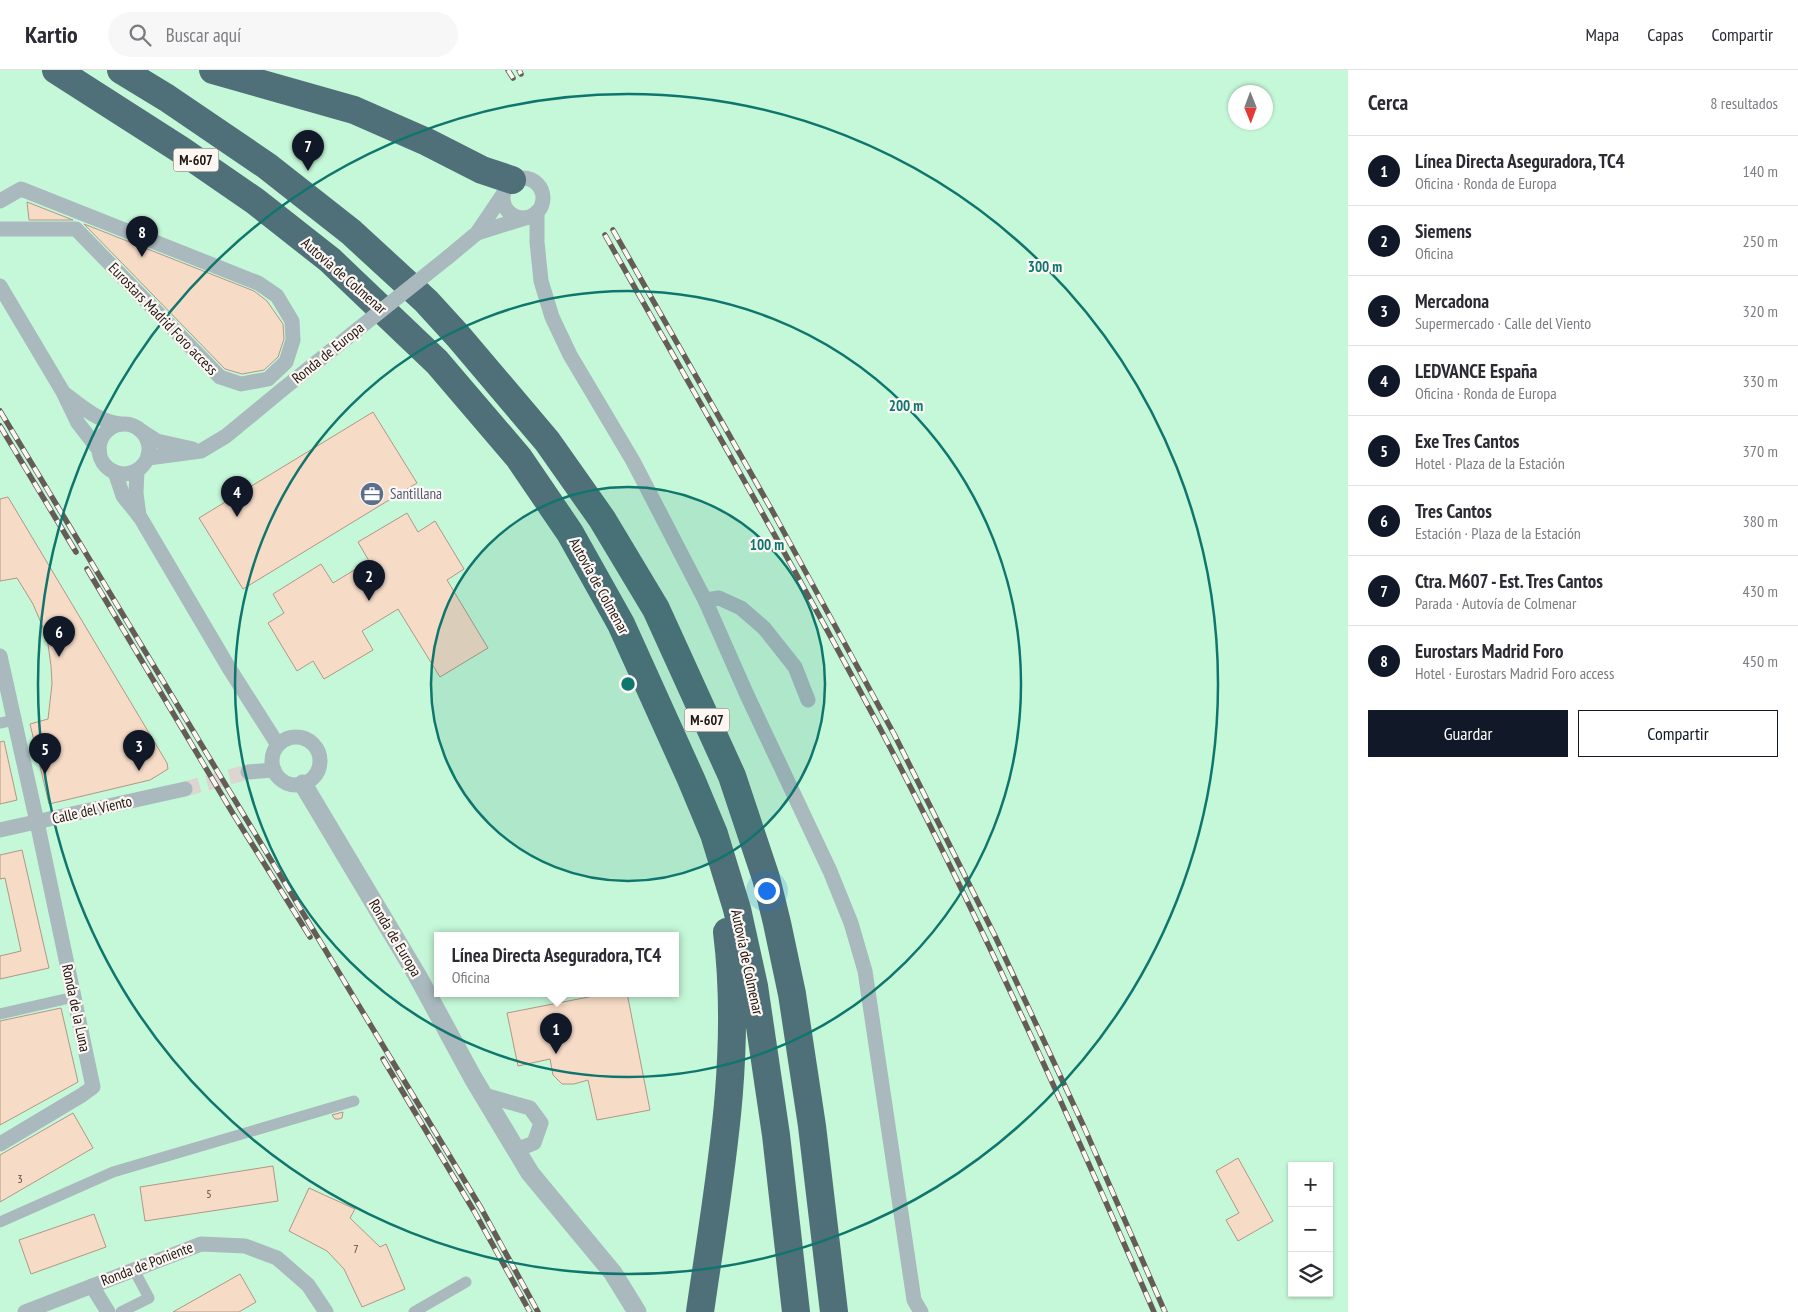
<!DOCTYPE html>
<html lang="es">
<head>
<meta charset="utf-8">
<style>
	:root { --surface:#fff; --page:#f7f7f7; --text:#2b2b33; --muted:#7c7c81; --line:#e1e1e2; --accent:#111827 }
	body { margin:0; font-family:"PT Sans Narrow",sans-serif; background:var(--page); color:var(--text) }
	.controls { position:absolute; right:15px; bottom:15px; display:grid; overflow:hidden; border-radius:0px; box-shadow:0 1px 4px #0004 }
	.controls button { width:45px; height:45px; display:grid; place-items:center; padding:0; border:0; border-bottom:1px solid var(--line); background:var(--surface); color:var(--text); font:25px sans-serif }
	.compass { position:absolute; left:1228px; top:15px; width:45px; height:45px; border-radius:50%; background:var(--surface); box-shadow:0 1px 4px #0004; rotate:179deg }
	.you { position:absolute; left:766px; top:820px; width:18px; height:18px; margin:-12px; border:4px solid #fff; border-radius:50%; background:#1a73e8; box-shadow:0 0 0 8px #1a73e833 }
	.badge { display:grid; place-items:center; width:32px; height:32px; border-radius:50%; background:var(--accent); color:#fff; font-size:16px; font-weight:700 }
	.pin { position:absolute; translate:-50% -41px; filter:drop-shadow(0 1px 2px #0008) }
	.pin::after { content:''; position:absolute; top:26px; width:18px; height:15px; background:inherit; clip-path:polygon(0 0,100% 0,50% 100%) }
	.popup { position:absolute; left:434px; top:862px; width:245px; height:65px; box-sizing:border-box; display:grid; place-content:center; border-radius:0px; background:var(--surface); filter:drop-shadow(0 1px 4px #0005); font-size:16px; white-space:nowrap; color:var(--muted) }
	.popup b { font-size:19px; color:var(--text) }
	.popup::after { content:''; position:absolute; left:50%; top:100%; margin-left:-10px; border:10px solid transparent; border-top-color:var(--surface) }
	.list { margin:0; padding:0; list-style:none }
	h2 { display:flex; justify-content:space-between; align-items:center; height:65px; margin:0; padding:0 20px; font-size:21px }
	h2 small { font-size:16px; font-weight:400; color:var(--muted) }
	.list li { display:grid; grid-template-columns:32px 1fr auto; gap:15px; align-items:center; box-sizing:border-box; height:70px; padding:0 20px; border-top:1px solid var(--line) }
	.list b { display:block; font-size:19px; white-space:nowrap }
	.list p { margin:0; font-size:16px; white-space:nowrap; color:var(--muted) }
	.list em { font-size:16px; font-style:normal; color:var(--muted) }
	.actions { display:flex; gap:10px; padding:15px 20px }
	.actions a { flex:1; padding:11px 0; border:1px solid var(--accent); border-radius:0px; text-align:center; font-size:18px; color:var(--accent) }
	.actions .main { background:var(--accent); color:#fff }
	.icon { flex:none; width:28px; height:28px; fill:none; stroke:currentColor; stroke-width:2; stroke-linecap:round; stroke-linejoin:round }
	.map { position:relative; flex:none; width:1348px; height:1242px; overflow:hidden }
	header { display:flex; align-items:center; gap:30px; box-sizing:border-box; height:70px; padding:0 25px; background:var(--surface); border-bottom:1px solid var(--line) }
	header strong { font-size:24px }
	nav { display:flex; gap:28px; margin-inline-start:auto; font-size:18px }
	.search { width:350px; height:45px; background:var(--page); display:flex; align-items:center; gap:12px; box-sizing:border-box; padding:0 18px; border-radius:28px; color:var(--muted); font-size:19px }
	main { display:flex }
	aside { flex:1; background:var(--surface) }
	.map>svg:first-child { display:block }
</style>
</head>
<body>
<header>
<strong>Kartio</strong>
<div class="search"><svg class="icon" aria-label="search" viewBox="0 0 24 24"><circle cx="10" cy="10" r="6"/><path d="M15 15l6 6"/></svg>Buscar aquí</div>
<nav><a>Mapa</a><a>Capas</a><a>Compartir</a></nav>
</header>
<main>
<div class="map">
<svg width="1348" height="1242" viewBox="0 0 1348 1242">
	<rect width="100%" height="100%" fill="#fdf7f4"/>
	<!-- green -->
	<path fill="#c5f8d8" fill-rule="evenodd" d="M0,0h1348v1242h-1348zM1236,22h30v30h-30zM437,865h238v58h-238zM1292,1096h37v127h-37z"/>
	<!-- building -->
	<g fill="#f6dbc7" stroke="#b19785">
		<path d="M27,132l46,18h-44z"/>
		<path d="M84,154l170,67 13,10 16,23 1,15 -6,18 -14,13 -22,4 -17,-5z"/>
		<path d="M373,342l44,71 -174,106 -44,-71z"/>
		<path d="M8,427l159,266 1,6 -18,11 -101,24 -19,-80 18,-5 4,-35 -1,-18 -4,-29 -14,-33 -16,-26 -17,3v-82z"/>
		<path d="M407,443l11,19 17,-11 29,48 -17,11 41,68 -48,29 -42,-68 -36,22 11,19 -49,29 -11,-18 -16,10 -29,-48 16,-10 -11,-19 48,-30 12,19 36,-22 -11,-19z"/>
		<path d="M4,671l13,59 -17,4v-62z"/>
		<path d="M22,780l27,118 -49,11v-23l21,-5 -16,-73 -5,1v-24z"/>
		<path d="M609,923h18l23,117 -53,10 -9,-40 -14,4h-12l-9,-9 -3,-16 -32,7 -11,-53z"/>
		<path d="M61,938l17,74 -78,43v-104z"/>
		<path d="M343,1042l-1,6 -3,1h-4l-3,-4z"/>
		<path d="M73,1043l20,35 -93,54v-47z"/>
		<path d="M1238,1088l35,63 -35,20 -12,-21 13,-7 -23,-42z"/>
		<path d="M273,1096l5,35 -133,20 -5,-34z"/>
		<path d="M309,1118l46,21 -5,9 30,29 6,-3 19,45 -43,18 -18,-38 -17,-18 -38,-20z"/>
		<path d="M94,1144l12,33 -75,27 -12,-34z"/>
		<path d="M240,1204l16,28 -17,10h-66z"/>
	</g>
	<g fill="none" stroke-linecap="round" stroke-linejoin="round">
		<!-- minor-tunnel -->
		<path stroke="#dcd5d2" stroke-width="15" stroke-dasharray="15 8" stroke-linecap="butt" d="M185,719l63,-17"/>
		<!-- pedestrian -->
		<g stroke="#a9b9bd" stroke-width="11">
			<path d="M0,653l14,-3"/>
			<path d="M0,944l74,-17"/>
			<path d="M0,1152l113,-50 241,-71"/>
			<path d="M121,1242l28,-14 -15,-28"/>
			<path d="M414,1242l52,-30"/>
		</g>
		<!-- minor -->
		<g stroke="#a9b9bd" stroke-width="15">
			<circle cx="523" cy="128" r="20"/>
			<path d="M0,131l21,-12 237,94 19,13 15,25 1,19 -7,22 -18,17 -27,5 -21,-7 -144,-148h-76"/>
			<path d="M537,142v30l4,39 11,36 18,38 63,106 72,139 42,95 83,176 21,52 14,48 49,329 7,12"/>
			<path d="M477,163l48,-15"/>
			<path d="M447,188l30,-25 25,-37"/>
			<path d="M0,216l63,106 15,31 21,27"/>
			<path d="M65,324c17,13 33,27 55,30"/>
			<circle cx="124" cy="379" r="25"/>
			<path d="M143,362l14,9 36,8"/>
			<path d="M148,388l53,-7 25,-15 57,-47"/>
			<path d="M137,401l-1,22 3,23"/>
			<path d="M115,402l8,24 17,21 89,151 49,77"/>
			<path d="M705,530l14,-2 22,10 23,20 31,39 13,33"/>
			<path d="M0,586l37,166 56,265 -11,8 -82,49"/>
			<circle cx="296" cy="691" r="24"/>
			<path d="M248,702l26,-2"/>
			<path d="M0,760l185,-41"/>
			<path d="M484,1025l46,13 11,15 -7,20 -18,7"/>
			<path d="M92,1216l16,26"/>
			<path d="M25,1242l176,-68 44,2 32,12 31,27 18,27"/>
		</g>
		<!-- tertiary -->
		<path stroke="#a9b9bd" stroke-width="19" d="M303,714l114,191 56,103 57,95 83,100 24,39"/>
		<!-- motorway -->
		<g stroke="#4f7079" stroke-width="28">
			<path d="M56,0l125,80 74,51 75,59 107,102 82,96 51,75 51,91 70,155 23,55 23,75 17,77 22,149 20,177"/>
			<path d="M121,0l46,28 100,68 84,66 75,69 32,35 89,105 55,78 54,90 76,167 34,102 11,45 15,71 20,132 22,186"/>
			<path d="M213,0l141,40 73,32 55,28 30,10"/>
			<path d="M700,1242c18,-126 43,-253 27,-380"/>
		</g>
		<!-- rail casing -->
		<g stroke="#655c58" stroke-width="5.5">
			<g id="rail">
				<path d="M508,0l5,8"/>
				<path d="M519,0l2,4"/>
				<path d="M613,160l161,284 120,220 101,202 89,191 81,185"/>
				<path d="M605,165c94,166 189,331 278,499 99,188 186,383 271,578"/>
				<path d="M0,341l481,797 57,104"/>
				<path d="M0,356l76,126"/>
				<path d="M87,499l145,243 78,125"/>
				<path d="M383,989l91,152 56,101"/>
			</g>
		</g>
		<!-- rail -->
		<use href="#rail" stroke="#fdf7f4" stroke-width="4" stroke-dasharray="11" stroke-linecap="butt"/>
		<!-- minor-bridge -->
		<path stroke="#a9b9bd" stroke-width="15" d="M283,319l164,-131"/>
	</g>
	<!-- distance rings -->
	<circle cx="628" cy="614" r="197" fill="#0f766e" fill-opacity=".12"/>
	<g fill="none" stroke="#0f766e" stroke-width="2.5">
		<circle cx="628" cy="614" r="197"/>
		<circle cx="628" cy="614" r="393"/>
		<circle cx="628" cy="614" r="590"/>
	</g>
	<!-- icons -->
	<defs>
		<g id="office-disc" transform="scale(1.25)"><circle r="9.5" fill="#5c6f8a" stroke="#fdf7f4"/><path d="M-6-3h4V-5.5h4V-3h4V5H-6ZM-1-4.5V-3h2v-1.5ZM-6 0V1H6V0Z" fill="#fff"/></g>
	</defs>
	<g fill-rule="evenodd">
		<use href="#office-disc" x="372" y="424"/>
	</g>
	<g text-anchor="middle" stroke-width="4.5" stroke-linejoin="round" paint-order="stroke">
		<!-- number labels -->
		<g font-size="12" fill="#56473e">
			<text x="20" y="1113">3</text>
			<text x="209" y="1128">5</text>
			<text x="356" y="1183">7</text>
		</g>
		<!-- shield labels -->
		<g fill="#fdf7f4" stroke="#635a55" stroke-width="1">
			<rect x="173.5" y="78.5" width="45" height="23" rx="4"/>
			<rect x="684.5" y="638.5" width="45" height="23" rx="4"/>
		</g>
		<g font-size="14" font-weight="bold" fill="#211611">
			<text x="196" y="95">M-607</text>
			<text x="707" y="655">M-607</text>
		</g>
		<!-- street labels -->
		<g font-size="15" fill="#211611" stroke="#fdf7f4">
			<text transform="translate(344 206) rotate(41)" y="5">Autovía de Colmenar</text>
			<text transform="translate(163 249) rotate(46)" y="5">Eurostars Madrid Foro access</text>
			<text transform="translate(328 283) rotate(-39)" y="5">Ronda de Europa</text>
			<text transform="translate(599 516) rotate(61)" y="5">Autovía de Colmenar</text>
			<text transform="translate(92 740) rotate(-13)" y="5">Calle del Viento</text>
			<text transform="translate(395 868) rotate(59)" y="5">Ronda de Europa</text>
			<text transform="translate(747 892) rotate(78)" y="5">Autovía de Colmenar</text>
			<text transform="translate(76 938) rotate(78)" y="5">Ronda de la Luna</text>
			<text transform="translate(147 1194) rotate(-21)" y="5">Ronda de Poniente</text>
		</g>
		<!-- service labels -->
		<g font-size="15" fill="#4e5e75" stroke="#fdf7f4" text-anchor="start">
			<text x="390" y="429">Santillana</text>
		</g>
	</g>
	<circle cx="628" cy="614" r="8" fill="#0f766e" stroke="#fdf7f4" stroke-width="2.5"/>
	<g font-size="15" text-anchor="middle" font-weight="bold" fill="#0f766e" stroke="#fdf7f4" stroke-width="4.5" stroke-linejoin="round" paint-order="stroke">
		<text x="1045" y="202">300 m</text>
		<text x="906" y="341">200 m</text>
		<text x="767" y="480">100 m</text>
	</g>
</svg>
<div class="controls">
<button>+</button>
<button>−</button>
<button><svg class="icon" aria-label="layers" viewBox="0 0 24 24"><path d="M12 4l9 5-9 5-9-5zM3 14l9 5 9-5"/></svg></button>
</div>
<svg class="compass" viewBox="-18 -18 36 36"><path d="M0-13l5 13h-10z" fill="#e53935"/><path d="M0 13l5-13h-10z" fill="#7c7c81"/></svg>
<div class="you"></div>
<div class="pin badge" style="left:556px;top:984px">1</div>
<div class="popup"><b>Línea Directa Aseguradora, TC4</b>Oficina</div>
<div class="pin badge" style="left:369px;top:531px">2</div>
<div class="pin badge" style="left:139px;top:701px">3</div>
<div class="pin badge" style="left:237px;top:447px">4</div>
<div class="pin badge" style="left:45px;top:704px">5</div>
<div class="pin badge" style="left:59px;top:587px">6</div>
<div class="pin badge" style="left:308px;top:101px">7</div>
<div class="pin badge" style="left:142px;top:187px">8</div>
</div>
<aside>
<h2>Cerca<small>8 resultados</small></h2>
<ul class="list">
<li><span class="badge">1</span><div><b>Línea Directa Aseguradora, TC4</b><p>Oficina · Ronda de Europa</p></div><em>140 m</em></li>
<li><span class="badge">2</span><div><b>Siemens</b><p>Oficina</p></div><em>250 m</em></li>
<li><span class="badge">3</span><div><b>Mercadona</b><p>Supermercado · Calle del Viento</p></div><em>320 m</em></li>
<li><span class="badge">4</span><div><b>LEDVANCE España</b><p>Oficina · Ronda de Europa</p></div><em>330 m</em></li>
<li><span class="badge">5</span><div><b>Exe Tres Cantos</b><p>Hotel · Plaza de la Estación</p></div><em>370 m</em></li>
<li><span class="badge">6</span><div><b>Tres Cantos</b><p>Estación · Plaza de la Estación</p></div><em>380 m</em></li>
<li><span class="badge">7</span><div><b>Ctra. M607 - Est. Tres Cantos</b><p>Parada · Autovía de Colmenar</p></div><em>430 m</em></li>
<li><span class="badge">8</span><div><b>Eurostars Madrid Foro</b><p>Hotel · Eurostars Madrid Foro access</p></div><em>450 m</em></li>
</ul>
<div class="actions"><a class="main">Guardar</a><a>Compartir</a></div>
</aside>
</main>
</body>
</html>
